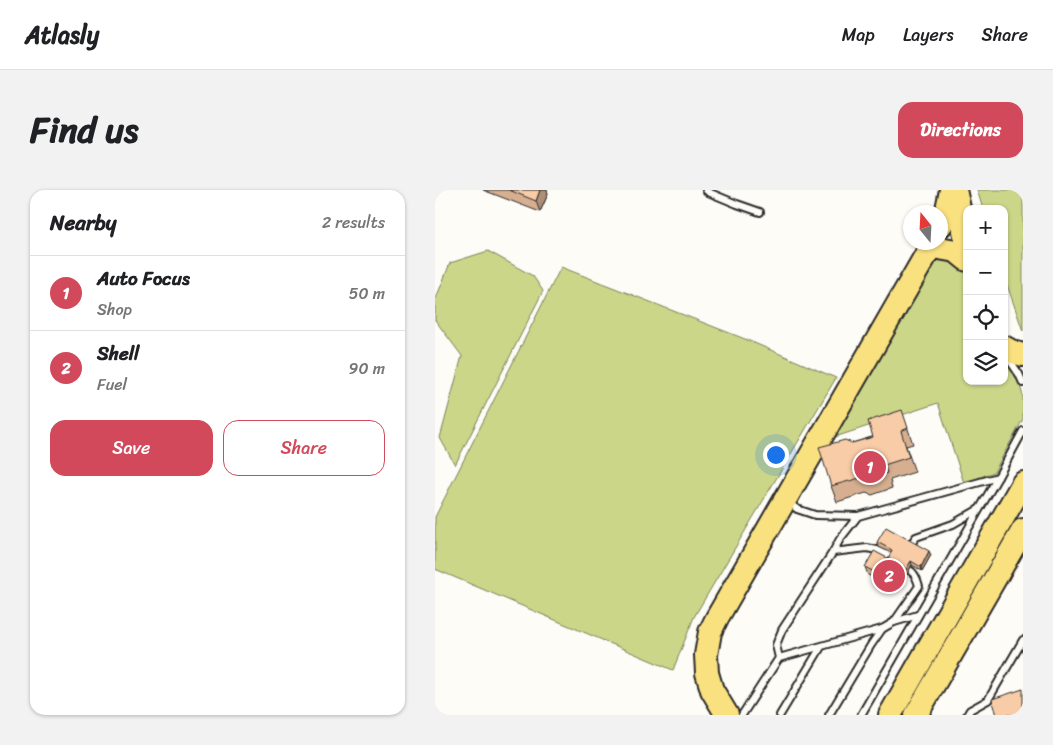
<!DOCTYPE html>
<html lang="en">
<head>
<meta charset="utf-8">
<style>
	:root { --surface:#fff; --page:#f2f2f2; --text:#202124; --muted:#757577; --line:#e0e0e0; --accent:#d1495b }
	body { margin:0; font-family:Sriracha,sans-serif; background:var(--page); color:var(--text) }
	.controls { position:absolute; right:15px; top:15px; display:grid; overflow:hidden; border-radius:10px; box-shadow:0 1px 4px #0004 }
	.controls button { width:45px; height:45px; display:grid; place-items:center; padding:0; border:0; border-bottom:1px solid var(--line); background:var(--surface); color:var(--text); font:25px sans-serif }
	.compass { position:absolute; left:468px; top:15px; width:45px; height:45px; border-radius:50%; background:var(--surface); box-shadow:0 1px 4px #0004; rotate:342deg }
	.you { position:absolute; left:340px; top:264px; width:18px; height:18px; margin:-12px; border:4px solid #fff; border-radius:50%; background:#1a73e8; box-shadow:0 0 0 8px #1a73e833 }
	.badge { display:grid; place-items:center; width:32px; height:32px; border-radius:50%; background:var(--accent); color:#fff; font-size:16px; font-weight:700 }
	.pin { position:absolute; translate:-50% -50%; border:2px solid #fff; box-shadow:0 1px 5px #0006 }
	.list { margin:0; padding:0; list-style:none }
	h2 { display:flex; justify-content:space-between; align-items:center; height:65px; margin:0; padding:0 20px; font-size:21px }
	h2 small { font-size:16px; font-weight:400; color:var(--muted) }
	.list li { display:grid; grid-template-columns:32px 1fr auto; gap:15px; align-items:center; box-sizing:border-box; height:75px; padding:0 20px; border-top:1px solid var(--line) }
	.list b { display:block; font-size:19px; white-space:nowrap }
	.list p { margin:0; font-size:16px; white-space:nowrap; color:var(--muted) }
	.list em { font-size:16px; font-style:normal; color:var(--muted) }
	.actions { display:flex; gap:10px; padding:15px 20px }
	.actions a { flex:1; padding:11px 0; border:1px solid var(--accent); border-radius:15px; text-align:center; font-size:18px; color:var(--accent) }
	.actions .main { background:var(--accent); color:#fff }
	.icon { flex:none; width:28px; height:28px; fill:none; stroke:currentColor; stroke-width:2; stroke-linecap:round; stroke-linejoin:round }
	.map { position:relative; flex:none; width:588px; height:525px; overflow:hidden; border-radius:15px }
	header { display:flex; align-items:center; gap:30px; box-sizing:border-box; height:70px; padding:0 25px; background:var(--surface); border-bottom:1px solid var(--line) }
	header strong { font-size:24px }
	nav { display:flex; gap:28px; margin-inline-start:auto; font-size:18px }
	.intro { display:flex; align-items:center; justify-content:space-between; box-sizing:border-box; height:120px; padding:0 30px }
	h1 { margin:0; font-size:35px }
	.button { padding:12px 22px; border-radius:15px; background:var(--accent); color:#fff; font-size:18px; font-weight:700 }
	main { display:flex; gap:30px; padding:0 30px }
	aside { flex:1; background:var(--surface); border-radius:15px; box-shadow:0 1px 4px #0004 }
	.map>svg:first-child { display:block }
</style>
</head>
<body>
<header>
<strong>Atlasly</strong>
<nav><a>Map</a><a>Layers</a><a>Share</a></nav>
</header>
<div class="intro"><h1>Find us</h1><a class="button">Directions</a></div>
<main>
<aside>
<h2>Nearby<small>2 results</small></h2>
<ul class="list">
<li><span class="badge">1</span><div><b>Auto Focus</b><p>Shop</p></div><em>50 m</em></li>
<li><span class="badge">2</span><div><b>Shell</b><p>Fuel</p></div><em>90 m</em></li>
</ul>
<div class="actions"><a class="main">Save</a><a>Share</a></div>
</aside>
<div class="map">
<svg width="588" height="525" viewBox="0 0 588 525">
	<rect width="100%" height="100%" fill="#fdfcf7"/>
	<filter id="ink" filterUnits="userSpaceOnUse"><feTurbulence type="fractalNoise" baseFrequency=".02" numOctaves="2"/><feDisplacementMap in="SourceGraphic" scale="10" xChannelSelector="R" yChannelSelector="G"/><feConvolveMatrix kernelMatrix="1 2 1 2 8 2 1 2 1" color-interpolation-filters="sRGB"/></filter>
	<g filter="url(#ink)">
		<!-- green -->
		<g fill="#cbd689" stroke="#7b805a">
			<path d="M542,0h46v141l-19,-55v-67h-21z"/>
			<path d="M53,61l45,25 10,15 -88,174 -15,-27 22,-82 -27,-36v-19l15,-38z"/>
			<path d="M515,66l17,10v115h37v-21l15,22 4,14v23l-29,53 -30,11 -26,-80 -106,35 103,-177z"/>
			<path d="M126,77l184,72 91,39 -142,239 -21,53 -238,-101v-52z"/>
		</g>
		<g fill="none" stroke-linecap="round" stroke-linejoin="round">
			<!-- service casing -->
			<g stroke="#2b2b2b" stroke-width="10">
				<g id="service">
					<path d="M271,0l2,2 29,12 23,8"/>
					<path d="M573,168l11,16 4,9"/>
					<path d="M353,312l9,7 18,6 43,1"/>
					<path d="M473,358l8,-11 37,-13 26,-15"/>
					<path d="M398,362l34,-4 10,2 19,8"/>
					<path d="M459,432l25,-36c-3,-11 -6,-15 -16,-20"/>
					<path d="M344,468l103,-29 12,-7 24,-7"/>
					<path d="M307,525l37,-57 -3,-13 6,-15 51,-78 7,-13 18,-23 140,-39"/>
					<path d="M345,525l41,-68"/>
					<path d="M394,525l42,-70 11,-16"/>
					<path d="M426,525l137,-238 25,-46"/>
					<path d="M532,525l3,-5 18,-10 35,-60"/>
				</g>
			</g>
			<!-- motorway casing -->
			<g stroke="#2b2b2b" stroke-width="26">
				<g id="motorway">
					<path d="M520,0l12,54"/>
					<path d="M506,35l5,-11 5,-24"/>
					<path d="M504,58l17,3 11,9"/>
					<path d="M569,157l9,5 10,3"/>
					<path d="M292,525l-15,-25 -5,-17 -1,-18 4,-23 7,-14 209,-363 6,-13"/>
					<path d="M455,525l133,-232"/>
					<path d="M481,525l107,-185"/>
				</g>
			</g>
			<!-- service -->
			<use href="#service" stroke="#fdfcf7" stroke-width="6"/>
			<!-- motorway -->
			<use href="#motorway" stroke="#fae180" stroke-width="22"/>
		</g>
		<!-- wall -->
		<g fill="#d5af90" stroke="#2b2b2b">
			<path d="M48,0h64l1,4 -8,18z"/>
			<path d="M472,236l6,18 -7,2 9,26 -25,8 2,8 -20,7 -6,-2 -29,9 -6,-16 21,-43z"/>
			<path d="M442,352l54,13 -9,16 -10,-6 -14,26 -30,-16 -3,-8 23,-8 3,-6 -12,-6z"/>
		</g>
		<!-- shaded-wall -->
		<g fill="#ae8f75" stroke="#2b2b2b">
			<path d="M105,0h7l1,4 -8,18 -4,-11z"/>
			<path d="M494,361l2,4 -9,16 -1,-4z"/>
			<path d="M476,371l1,4 -14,26 -3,-8 9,-16z"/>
		</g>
		<!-- building -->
		<g fill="#f8cca7" stroke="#2b2b2b">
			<path d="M74,0h31l-4,11z"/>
			<path d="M467,220l6,18 -7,3 8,26 -25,8 3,8 -21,7 -6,-2 -29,8 -12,-39 26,-7 7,3 21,-6 -5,-16z"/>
			<path d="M451,337l43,24 -8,16 -10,-6 -6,10 -1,-4 -16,-8 4,-9 -15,-8z"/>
			<path d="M439,361l30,16 -9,16 -30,-16z"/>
			<path d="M588,499v26h-26l-5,-16z"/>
		</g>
	</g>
</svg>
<div class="controls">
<button>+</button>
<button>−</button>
<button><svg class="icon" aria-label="locate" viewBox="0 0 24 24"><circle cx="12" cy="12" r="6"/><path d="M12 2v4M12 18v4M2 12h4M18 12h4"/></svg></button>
<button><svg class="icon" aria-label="layers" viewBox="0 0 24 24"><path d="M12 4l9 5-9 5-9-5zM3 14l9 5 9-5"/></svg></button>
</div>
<svg class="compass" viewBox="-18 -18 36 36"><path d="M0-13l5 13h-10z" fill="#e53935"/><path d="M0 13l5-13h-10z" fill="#757577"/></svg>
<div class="you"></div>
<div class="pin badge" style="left:435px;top:277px">1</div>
<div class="pin badge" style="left:454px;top:386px">2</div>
</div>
</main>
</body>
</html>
